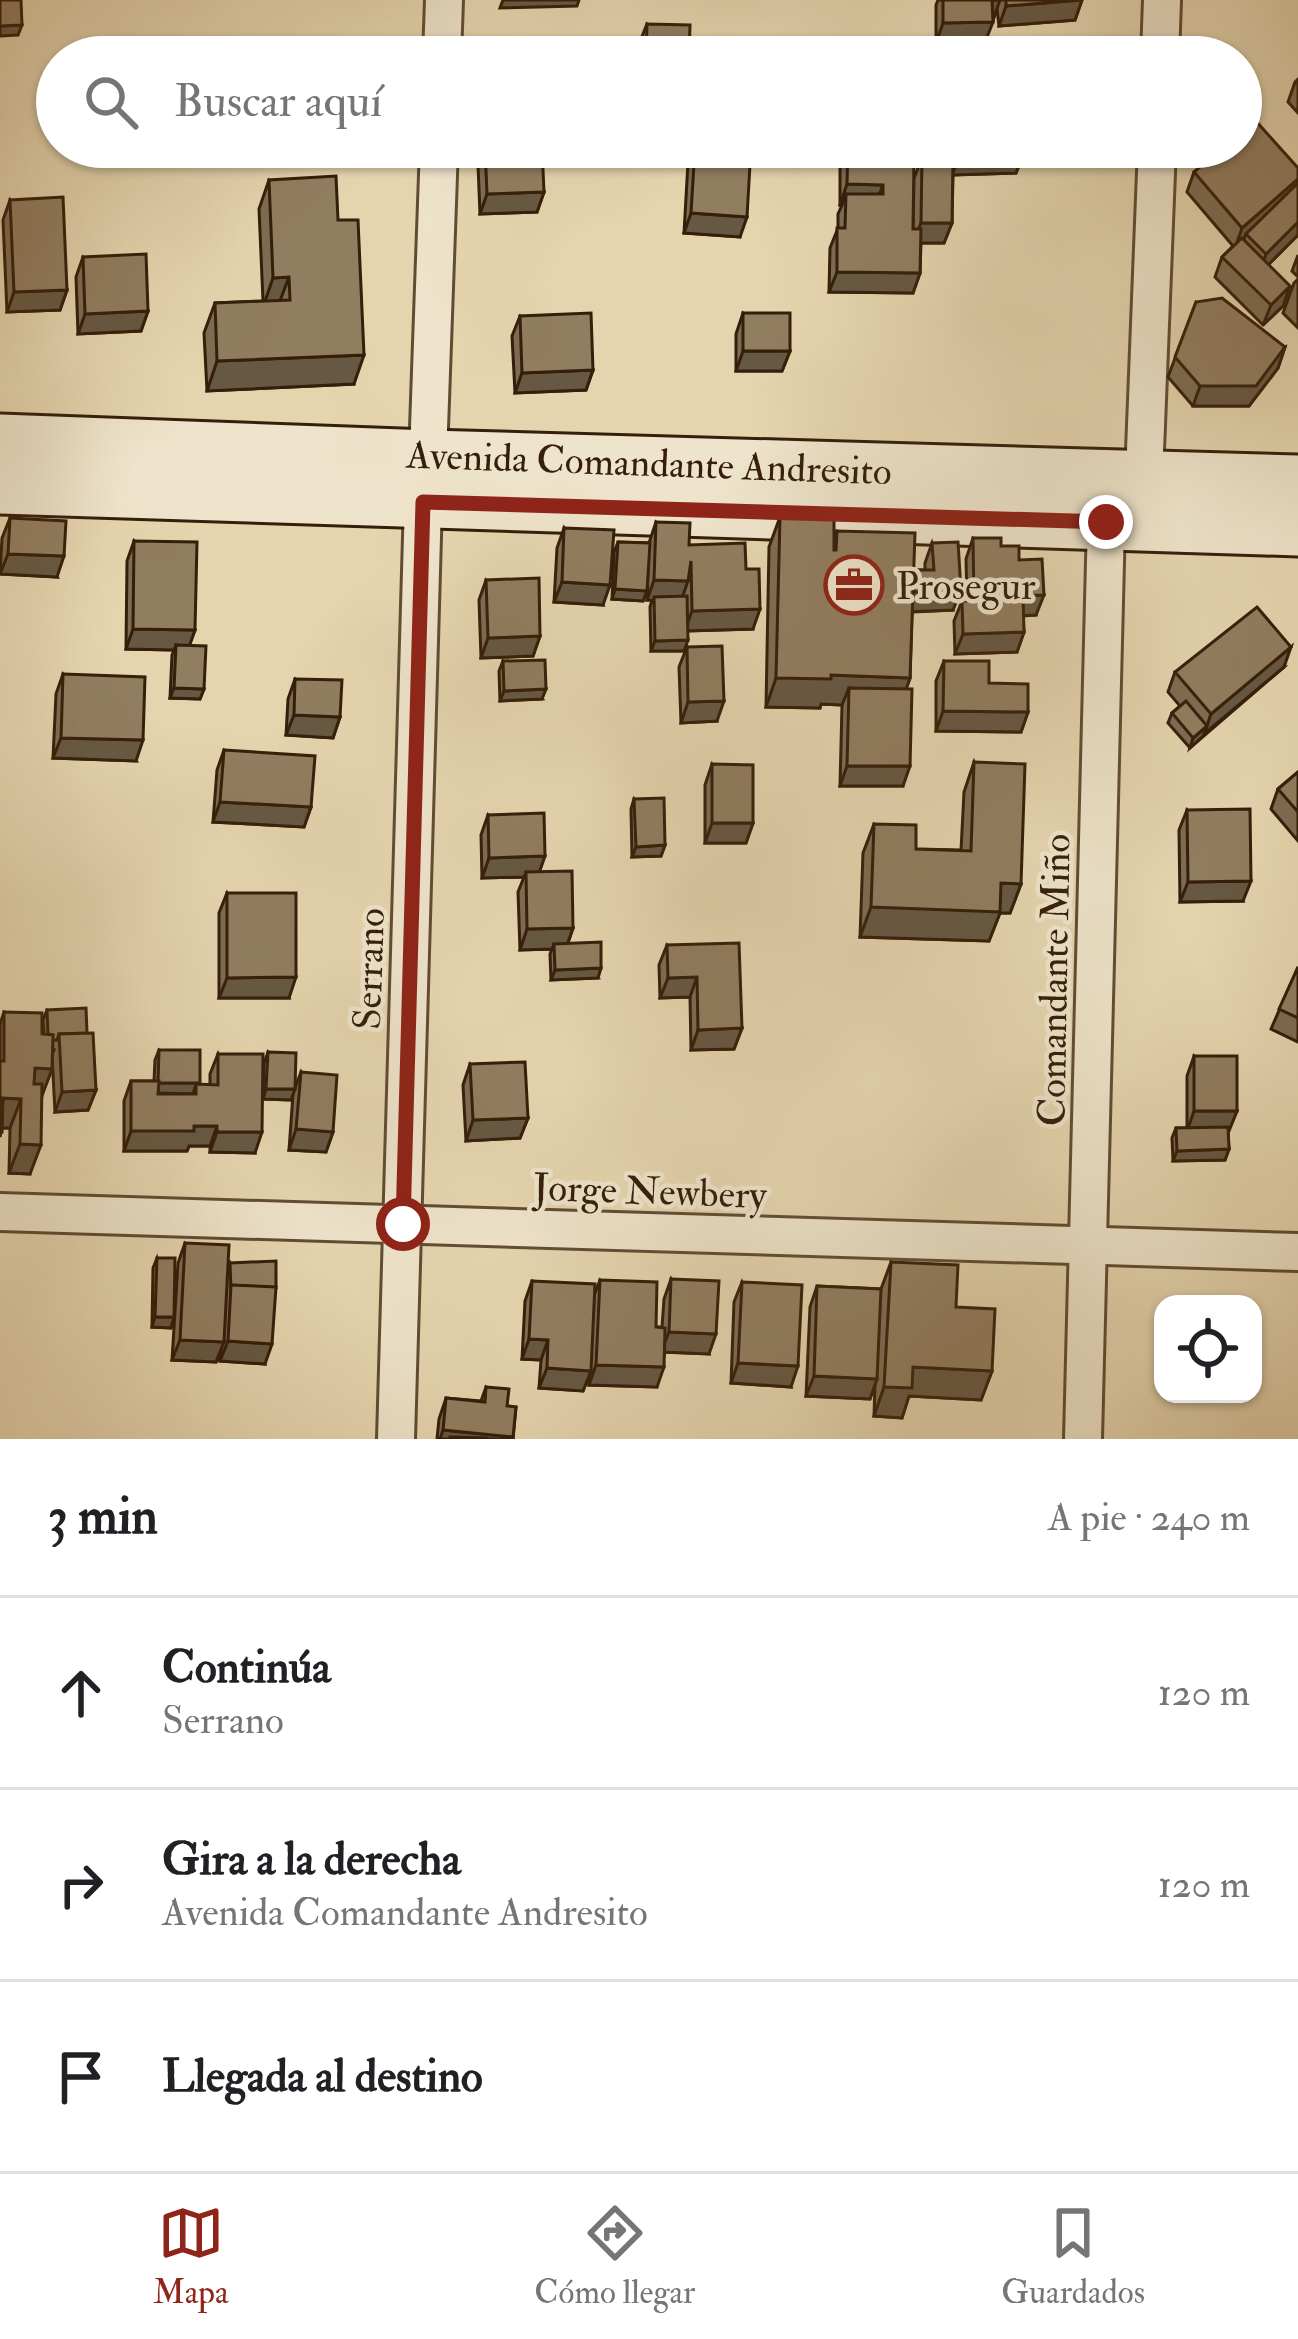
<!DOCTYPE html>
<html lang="es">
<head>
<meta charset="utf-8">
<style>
	:root { --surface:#fff; --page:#f6f6f6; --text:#202124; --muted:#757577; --line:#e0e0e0; --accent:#8f2418 }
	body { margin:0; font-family:"IM FELL Double Pica",serif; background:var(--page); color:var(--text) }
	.controls { position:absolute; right:36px; bottom:36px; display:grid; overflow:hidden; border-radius:24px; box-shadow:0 3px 9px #0004 }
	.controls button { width:108px; height:108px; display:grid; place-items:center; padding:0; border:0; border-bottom:3px solid var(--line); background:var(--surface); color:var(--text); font:60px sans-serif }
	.stop { position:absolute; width:36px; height:36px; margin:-27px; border:9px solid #8f2418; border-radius:50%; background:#fff }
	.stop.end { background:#8f2418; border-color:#fff; box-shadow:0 3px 12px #0008 }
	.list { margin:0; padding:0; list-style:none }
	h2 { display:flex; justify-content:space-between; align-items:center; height:156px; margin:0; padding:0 48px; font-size:51px }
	h2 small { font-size:39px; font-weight:400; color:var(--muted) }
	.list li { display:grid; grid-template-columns:78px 1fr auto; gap:36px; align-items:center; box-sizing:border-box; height:192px; padding:0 48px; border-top:3px solid var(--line) }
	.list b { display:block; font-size:45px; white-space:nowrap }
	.list p { margin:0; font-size:39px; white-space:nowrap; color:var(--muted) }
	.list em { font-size:39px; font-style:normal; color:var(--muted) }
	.icon { flex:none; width:66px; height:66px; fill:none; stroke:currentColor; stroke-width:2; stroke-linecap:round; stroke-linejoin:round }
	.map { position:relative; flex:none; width:1298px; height:1439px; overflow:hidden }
	.search { position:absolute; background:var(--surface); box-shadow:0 3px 9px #0004; left:36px; right:36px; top:36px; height:132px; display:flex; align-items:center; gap:30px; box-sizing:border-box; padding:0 42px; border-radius:66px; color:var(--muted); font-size:45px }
	.sheet { height:732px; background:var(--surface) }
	nav { display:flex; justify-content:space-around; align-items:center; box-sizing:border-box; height:168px; border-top:3px solid var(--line); background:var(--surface); font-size:33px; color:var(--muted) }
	nav a { display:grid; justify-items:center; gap:6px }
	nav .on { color:var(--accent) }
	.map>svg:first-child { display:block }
</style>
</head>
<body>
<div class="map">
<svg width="1298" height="1439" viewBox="0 0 1298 1439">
	<rect width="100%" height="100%" fill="#e5d5af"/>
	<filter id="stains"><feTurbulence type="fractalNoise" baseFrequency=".00167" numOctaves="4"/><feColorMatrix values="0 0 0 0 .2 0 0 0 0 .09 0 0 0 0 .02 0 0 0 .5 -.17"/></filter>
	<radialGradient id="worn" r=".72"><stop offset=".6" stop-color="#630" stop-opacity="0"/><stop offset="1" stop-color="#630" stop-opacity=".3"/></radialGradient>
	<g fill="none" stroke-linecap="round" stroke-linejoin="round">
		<!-- street casing -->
		<g stroke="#614c33" stroke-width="42">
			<g id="street">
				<path d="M442,57l2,-57"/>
				<path d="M1160,57l2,-57"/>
				<path d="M428,456l11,-309"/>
				<path d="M1144,476l13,-329"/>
				<path d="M0,1212l1298,40"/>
				<path d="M396,1439l27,-937"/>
				<path d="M1083,1439l23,-917"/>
			</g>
		</g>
		<!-- secondary casing -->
		<g stroke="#351e0a" stroke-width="57">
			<g id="secondary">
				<path d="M0,440l428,16 870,25"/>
				<path d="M0,488l1298,42"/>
			</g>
		</g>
		<!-- street -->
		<use href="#street" stroke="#eee4cb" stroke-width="36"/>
		<!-- secondary -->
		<use href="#secondary" stroke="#eee4cb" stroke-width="51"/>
	</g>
	<!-- wall -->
	<g fill="#7d6c53" stroke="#351e0a" stroke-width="3">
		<path d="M938,0h144l-7,20 -76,6 -2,-17 -12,33 -49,1v-38z"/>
		<path d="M647,24l42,33h-50v-13z"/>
		<path d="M1298,79v34l-10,-11 7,-20z"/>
		<path d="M485,147l59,45 -7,20 -57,2 -2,-49z"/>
		<path d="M694,147h57l-11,90 -56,-4 4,-71z"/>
		<path d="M846,147h24v10l43,72 1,-51 8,-20h30v-11h71l1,6 -8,20 -63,2 -1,48 -8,20h-23l-1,30 -7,20 -84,-1 1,-44 8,-20v-14l4,-9h-2v-42z"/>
		<path d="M1298,168v67l-29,29 14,42 -20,19 -48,-48 7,-20 11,-11 -46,-54 7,-20z"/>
		<path d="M269,180l69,40 16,164 -147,7 -3,-58 11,-30 48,-2 -4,-92z"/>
		<path d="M10,200l57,90 -7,20 -53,2 -4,-92z"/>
		<path d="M1298,255v22l-6,-6z"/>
		<path d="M83,257l65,54 -7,20 -63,3 -2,-57z"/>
		<path d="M1298,279v49l-15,-15 11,-30z"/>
		<path d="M1196,302l89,45 -7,21 -29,38h-56l-25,-29z"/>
		<path d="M743,313l47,38 -8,20h-46v-37z"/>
		<path d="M520,316l73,54 -7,20 -71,3 -3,-57z"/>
		<path d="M780,517l54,21 3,-7 77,39h11v-7l7,-20 21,67 -41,2 -2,66 -4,11 -3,97h-63l2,-81 -21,-1 -1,4 -54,-1 3,-160z"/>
		<path d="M10,518l47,59 -57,-3 2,-36z"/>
		<path d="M656,522l33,23 57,24 7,60 -66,2 -3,20h-33l-1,-44 2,-7h-5l1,-31 -5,32 -31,-2 2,-47 4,-10 31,1z"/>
		<path d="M564,528l39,77 -49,-3 3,-54z"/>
		<path d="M973,538l28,8 18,14 17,55 -13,1 1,16 -7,20 -62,2 -1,-33 8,-20h5l-1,-42z"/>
		<path d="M134,541l61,89 -6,15 15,44 -4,10 -30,-1 2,-43 2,-5 -48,-1 1,-88z"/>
		<path d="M486,580l54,56 -7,20 -52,2 -2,-58z"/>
		<path d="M687,647l30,74 -36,2 -2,-56z"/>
		<path d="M503,661l39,38 -42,2 -1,-30z"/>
		<path d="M944,661l84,51 -7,20 -85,-1v-50z"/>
		<path d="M1284,667l-94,81 -22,-25 4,-10 8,-7 -12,-14 7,-20z"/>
		<path d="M63,674l73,87 -83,-3 3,-64z"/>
		<path d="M295,679l45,38 -7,21 -47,-3 2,-36z"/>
		<path d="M224,750l87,57 -7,20 -91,-5 4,-52z"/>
		<path d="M974,762l47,122 -11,29h-10l-11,28 -129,-4 3,-84 11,-29 42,25 45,1 3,-58z"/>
		<path d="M712,764l41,59 -7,20h-41v-58z"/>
		<path d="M1298,772v69l-27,-32 7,-20z"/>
		<path d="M634,799l31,46 -4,11 -29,1 -1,-48z"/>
		<path d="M1187,810l56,91 -63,1 -1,-72z"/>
		<path d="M488,815l51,57 34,56 -5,15 30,35 -47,2 -1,-26 2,-5 -32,1 -2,-58 6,-15 -42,1 -1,-43z"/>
		<path d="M227,893l62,105h-70v-85z"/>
		<path d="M667,945l75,83 -8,21 -43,1 -1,-53 -30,1 -1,-33z"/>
		<path d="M1298,967v75l-27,-13z"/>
		<path d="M47,1010l40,23 9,57 -8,20 -33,2 -3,-57 2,-5h-2v19l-10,26 -12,79 -21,-1 1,-45h-8l-2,9v-113l4,-12 40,22 -1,-14z"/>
		<path d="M159,1050l40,35h11v-11l8,-20 37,99 -45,-1v-6h-21l-2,5h-63v-50l7,-20h23l1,-21z"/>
		<path d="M268,1052l27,36 6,-16 32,60 -7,20 -37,-2 4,-56 -2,6 -28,-1 1,-36z"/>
		<path d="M1194,1056l43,55 -9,20 1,18 -4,11 -52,1 -1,-23 4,-10h11v-52z"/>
		<path d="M470,1064l58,54 -8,20 -54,3 -3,-56z"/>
		<path d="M185,1243l43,24 2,-4 35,101 -45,-3 1,-12 -5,13 -44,-2 6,-97z"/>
		<path d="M157,1258l17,59 -3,11 -19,-1 1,-59z"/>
		<path d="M891,1262l65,45 36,64 -11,29 -72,-4 -7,22 -28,-2 1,-32 -5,15 -64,-3 4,-89 7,-21 64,3z"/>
		<path d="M671,1279l38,75 -44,-2 -8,35 -68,-2v-9l-6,15 -44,-3 2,-28 -19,-1 3,-58 7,-20 63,12 5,-13 56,47h6l2,-28z"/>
		<path d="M742,1282l49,105 -60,-4 3,-81z"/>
		<path d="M486,1387l21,19 9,1 -3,32h-76l2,-20 7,-21 35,3z"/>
	</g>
	<!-- shaded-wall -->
	<g fill="#665843" stroke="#351e0a" stroke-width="3">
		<path d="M503,0h76l-2,6 -77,2z"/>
		<path d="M992,0h8l-7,20z"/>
		<path d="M1082,0l-7,20 -76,6 7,-20z"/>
		<path d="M993,22l-8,20 -49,1 7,-20z"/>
		<path d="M22,25l-4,10 -18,1v-10z"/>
		<path d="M594,147h60l-2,5 -59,-1z"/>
		<path d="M1024,153l-8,20 -64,2 8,-20z"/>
		<path d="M1298,179v10l-52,45 -2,5 -9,9 7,-20z"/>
		<path d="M847,184l36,1 -8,20 -29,-11 -4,11h-2z"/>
		<path d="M544,192l-7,20 -57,2 7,-20z"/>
		<path d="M691,213l56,4 -7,20 -56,-4z"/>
		<path d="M1298,222v13l-39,39 7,-20z"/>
		<path d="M921,223h31l-8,20h-31z"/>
		<path d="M837,272l83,1 -7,20 -84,-1z"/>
		<path d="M289,277l-11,29 -15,1 10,-29z"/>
		<path d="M1290,286l-7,20 -20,19 8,-20z"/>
		<path d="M67,290l-7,20 -53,2 7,-20z"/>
		<path d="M148,311l-7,20 -63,3 7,-20z"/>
		<path d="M1285,347l-7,21 -29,38h-56l7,-20z"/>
		<path d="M743,351h47l-8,20h-46z"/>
		<path d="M364,355l-10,29 -147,7 10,-30z"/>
		<path d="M593,370l-7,20 -71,3 7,-20z"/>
		<path d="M8,554l56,2 -7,21 -57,-3z"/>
		<path d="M654,580l34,1 -7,20 -34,-1z"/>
		<path d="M562,582l48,3 -7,20 -49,-3z"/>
		<path d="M615,589l32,2 -4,10 -31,-2z"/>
		<path d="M961,590l-8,20 -47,2 8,-20z"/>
		<path d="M1044,595l-8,20 -21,1 8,-20z"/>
		<path d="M760,609l-7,20 -68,2 7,-20z"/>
		<path d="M133,629l62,1 -7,20 -12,-5 -2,5 -48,-1z"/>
		<path d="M1024,632l-7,20 -62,2 8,-20z"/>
		<path d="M540,636l-7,20 -52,2 7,-20z"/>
		<path d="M688,640l-4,11h-33l4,-10z"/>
		<path d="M1291,647l-7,20 -80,67 7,-20z"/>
		<path d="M831,675l79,3 -10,29 -51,-19 -7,17 -21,-1 -1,4 -54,-1 10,-29z"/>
		<path d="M174,688l30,1 -4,10 -30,-1z"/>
		<path d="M546,689l-4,10 -42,2 4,-10z"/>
		<path d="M724,701l-7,20 -36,2 7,-21z"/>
		<path d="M943,711l85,1 -7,20 -85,-1z"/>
		<path d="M294,715l46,2 -7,21 -47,-3z"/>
		<path d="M1207,726l-4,10 -13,12 3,-10z"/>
		<path d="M61,738l82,2 -7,21 -83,-3z"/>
		<path d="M847,766h63l-7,20h-63z"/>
		<path d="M220,802l91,5 -7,20 -91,-5z"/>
		<path d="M712,823h41l-7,20h-41z"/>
		<path d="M665,845l-4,11 -29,1 4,-10z"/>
		<path d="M545,856l-7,20 -12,-4 -2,5 -42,1 7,-20z"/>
		<path d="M1251,881l-8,20 -63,1 8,-20z"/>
		<path d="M1001,883l20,1 -11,29h-10l-11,28 -129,-4 11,-30z"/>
		<path d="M573,928l-7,20 -12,-4 -2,5 -32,1 7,-21z"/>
		<path d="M601,968l-3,10 -47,2 4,-10z"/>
		<path d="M296,977l-7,21h-70l8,-20z"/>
		<path d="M697,977l-7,20 -30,1 8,-20z"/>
		<path d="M742,1028l-8,21 -43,1 7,-20z"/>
		<path d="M35,1068l17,1 -11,29h-17z"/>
		<path d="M158,1083h42l-4,1 -3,10 -39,-1z"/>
		<path d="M266,1089h29l-4,11 -28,-1z"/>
		<path d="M96,1090l-8,20 -33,2 7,-20z"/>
		<path d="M3,1098l18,1 -11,29h-10z"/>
		<path d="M1194,1111h43l-8,20h-42z"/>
		<path d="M528,1118l-8,20 -54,3 7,-21z"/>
		<path d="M194,1126h23l-7,20h-21l-2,5h-63l7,-20z"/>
		<path d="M296,1129l37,3 -7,20 -37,-2z"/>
		<path d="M217,1132h45l-7,21 -45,-1z"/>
		<path d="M20,1144l21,1 -11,29 -21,-1z"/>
		<path d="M1229,1149l-4,11 -52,1 4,-10z"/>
		<path d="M155,1317h19l-3,11 -19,-1z"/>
		<path d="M669,1332l47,2 -7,20 -48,-2z"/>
		<path d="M529,1339l19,1 -7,20 -19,-1z"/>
		<path d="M180,1340l44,2 -8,20 -44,-2z"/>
		<path d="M228,1341l44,3 -7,20 -45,-3z"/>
		<path d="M738,1363l60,3 -7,21 -60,-4z"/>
		<path d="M596,1365l68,2 -7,20 -68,-2z"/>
		<path d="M913,1367l79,4 -11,29 -72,-4 -7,22 -28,-2 10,-29z"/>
		<path d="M547,1368l44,3 -8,20 -44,-3z"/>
		<path d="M814,1376l63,3 -7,20 -64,-3z"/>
		<path d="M443,1430l70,7v2h-73z"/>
	</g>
	<!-- building -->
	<g fill="#917d60" stroke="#351e0a" stroke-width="3">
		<path d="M0,0h21l1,25 -22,1z"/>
		<path d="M943,0h57h-8l1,22 -50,1z"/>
		<path d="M1006,0h76l-76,6z"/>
		<path d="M647,24l43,1 -1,32h-43z"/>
		<path d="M1255,120l43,48v11l-56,49 -48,-56 29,-25h18v-15z"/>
		<path d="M485,147h57l2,45 -57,2z"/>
		<path d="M695,147h56l-4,70 -56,-4z"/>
		<path d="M848,147h22v10l44,1 -1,71h8l-1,44 -83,-1v-44h8l1,-34h37v-9l-36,-1z"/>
		<path d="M959,147h64l1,6 -64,2z"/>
		<path d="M922,158h31l-1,65h-31z"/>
		<path d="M336,176l2,44h20l6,135 -147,6 -2,-58 75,-3 -1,-23 -16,1 -4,-98z"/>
		<path d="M1298,183v39l-32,32 -20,-20z"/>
		<path d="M63,197l4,93 -53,2 -4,-92z"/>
		<path d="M1242,238l48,48 -19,19 -49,-48z"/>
		<path d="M146,254l2,57 -63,3 -2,-57z"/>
		<path d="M1222,298l63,49 -29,39h-56l-25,-29 21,-55z"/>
		<path d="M591,313l2,57 -71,3 -2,-57z"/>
		<rect x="743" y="313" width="47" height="38"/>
		<path d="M780,517l54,1v32h2l1,-19 78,2 -5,145 -79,-3v4l-55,-1z"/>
		<path d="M10,518l56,3 -2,35 -56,-2z"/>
		<path d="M656,522l34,1 -1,22 56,-2 1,26h13l1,40 -68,2 -1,-50 -3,20 -34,-1z"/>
		<path d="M564,528l50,2 -4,55 -48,-3z"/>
		<path d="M973,538h28v8h18v14l23,-1 2,36 -21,1 1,36 -61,2 -1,-33h12z"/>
		<path d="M134,541l63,1 -2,88 -62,-1z"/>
		<path d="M618,542l32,1 -3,48 -32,-2z"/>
		<path d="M958,542l3,48 -47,2v-22h20l-2,-27z"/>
		<path d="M539,578l1,58 -52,2 -2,-58z"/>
		<path d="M687,596l1,44 -33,1 -1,-44z"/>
		<path d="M1257,607l34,40 -80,67 -36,-42z"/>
		<path d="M176,645l30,1 -2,43 -30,-1z"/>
		<path d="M722,646l2,55 -36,1 -1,-55z"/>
		<path d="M545,660l1,29 -42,2 -1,-30z"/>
		<path d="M944,661h45v22l39,1v28l-85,-1z"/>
		<path d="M63,674l82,3 -2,63 -82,-2z"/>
		<path d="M295,679l47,1 -2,37 -46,-2z"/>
		<path d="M849,688l63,1 -2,77h-63z"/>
		<path d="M1186,701l21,25 -14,12 -21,-25z"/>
		<path d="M224,750l91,6 -4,51 -91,-5z"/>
		<path d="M974,762l51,2 -4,120 -20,-1 -1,29 -129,-5 3,-83 42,1v24l55,2z"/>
		<path d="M712,764l41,1v58h-41z"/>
		<path d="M1298,772v40l-20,-23z"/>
		<path d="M664,798l1,47 -29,2 -2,-48z"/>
		<path d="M1250,809l1,72 -63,1 -1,-72z"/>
		<path d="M544,813l1,43 -56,2 -1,-43z"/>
		<path d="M572,871l1,57 -46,1 -1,-57z"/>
		<path d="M227,893h69v84l-69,1z"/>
		<path d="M601,942v26l-46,2 -1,-26z"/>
		<path d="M739,943l3,85 -44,2 -1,-53 -29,1 -1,-33z"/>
		<path d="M1298,967v51l-19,-9z"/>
		<path d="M86,1008l1,25 -28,1 -2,6h-5l1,-5 -5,-1 -1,-24z"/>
		<path d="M4,1012l38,1v21l11,1 -1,34 -17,-1 -1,16h8l-1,61 -21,-1 1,-45 -18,-1 -1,34h-2v-71h4z"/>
		<path d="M93,1033l3,57 -34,2 -3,-58z"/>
		<path d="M159,1050h41v33h-42z"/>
		<path d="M268,1052l28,1 -1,36h-29z"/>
		<path d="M218,1054h45l-1,78h-45v-6h-23v5h-63v-50h28l-1,13h38v-10l22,1z"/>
		<rect x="1194" y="1056" width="43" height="55"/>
		<path d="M525,1062l3,56 -55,2 -3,-56z"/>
		<path d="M301,1072l36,3 -4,57 -37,-3z"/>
		<path d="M1228,1127l1,22 -52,2 -1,-23z"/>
		<path d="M185,1243l44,2 -5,97 -44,-2z"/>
		<path d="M157,1258h18l-1,59h-19z"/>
		<path d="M276,1261v27l-45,-3v5l-1,-27z"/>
		<path d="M891,1262l67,3 -2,42 39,2 -3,62 -79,-4 -1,21 -28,-1z"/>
		<path d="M671,1279l48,2 -3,53 -47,-2z"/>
		<path d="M600,1280l57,2 -1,45 9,1 -1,39 -68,-2z"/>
		<path d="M532,1281l63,3 -4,87 -44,-3 1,-28 -19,-1z"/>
		<path d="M742,1282l60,3 -4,81 -60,-3z"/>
		<path d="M231,1285l45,2 -4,57 -44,-3z"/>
		<path d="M817,1286l64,3 -4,90 -63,-3z"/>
		<path d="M486,1387l23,2 -2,17 9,1 -3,30 -70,-7 3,-32 39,4z"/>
		<path d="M450,1437l37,1v1h-37z"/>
	</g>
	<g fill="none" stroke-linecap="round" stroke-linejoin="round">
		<!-- route -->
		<path stroke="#8f2418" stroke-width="15" d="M403,1224l20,-722 683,20"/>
	</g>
	<!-- icons -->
	<defs>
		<g id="office-ring" transform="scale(3)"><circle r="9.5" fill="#eee4cb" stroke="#8f2418" stroke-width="1.5"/><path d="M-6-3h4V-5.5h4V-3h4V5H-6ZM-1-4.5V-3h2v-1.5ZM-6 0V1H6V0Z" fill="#8f2418"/></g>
	</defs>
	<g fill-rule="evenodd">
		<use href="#office-ring" x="854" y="585"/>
	</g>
	<g text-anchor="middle" stroke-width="9" stroke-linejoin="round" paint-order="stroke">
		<!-- street labels -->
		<g font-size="39" fill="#351e0a" stroke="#eee4cb">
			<text transform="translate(649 462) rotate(2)" y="14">Avenida Comandante Andresito</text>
			<text transform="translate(368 969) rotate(-88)" y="14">Serrano</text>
			<text transform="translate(1053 980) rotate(-89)" y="14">Comandante Miño</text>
			<text transform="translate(650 1190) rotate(2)" y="14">Jorge Newbery</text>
		</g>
		<!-- poi labels -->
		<g font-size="39" fill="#351e0a" stroke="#eee4cb" text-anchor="start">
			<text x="896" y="599">Prosegur</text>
		</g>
	</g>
	<rect width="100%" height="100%" filter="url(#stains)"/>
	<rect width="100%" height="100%" fill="url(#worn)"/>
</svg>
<div class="controls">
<button><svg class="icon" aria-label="locate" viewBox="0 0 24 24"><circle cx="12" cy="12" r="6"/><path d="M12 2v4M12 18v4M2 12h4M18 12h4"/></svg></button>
</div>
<div class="stop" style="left:403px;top:1224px"></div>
<div class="stop end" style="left:1106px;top:522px"></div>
<div class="search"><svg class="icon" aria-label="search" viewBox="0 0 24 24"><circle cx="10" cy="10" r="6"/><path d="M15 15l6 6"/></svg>Buscar aquí</div>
</div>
<section class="sheet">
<h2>3 min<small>A pie · 240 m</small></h2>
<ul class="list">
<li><svg class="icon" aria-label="ahead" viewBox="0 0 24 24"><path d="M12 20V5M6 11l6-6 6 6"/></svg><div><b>Continúa</b><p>Serrano</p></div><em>120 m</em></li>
<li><svg class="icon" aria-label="right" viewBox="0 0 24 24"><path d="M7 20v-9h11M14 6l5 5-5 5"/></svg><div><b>Gira a la derecha</b><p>Avenida Comandante Andresito</p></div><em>120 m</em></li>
<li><svg class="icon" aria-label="arrive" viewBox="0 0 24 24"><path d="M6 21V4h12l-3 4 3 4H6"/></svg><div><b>Llegada al destino</b></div></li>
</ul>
</section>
<nav>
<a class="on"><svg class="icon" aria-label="map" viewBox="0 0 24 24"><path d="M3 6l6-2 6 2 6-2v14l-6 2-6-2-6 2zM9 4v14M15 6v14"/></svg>Mapa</a>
<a><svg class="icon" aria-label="directions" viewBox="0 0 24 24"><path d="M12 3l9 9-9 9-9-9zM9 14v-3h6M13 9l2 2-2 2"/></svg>Cómo llegar</a>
<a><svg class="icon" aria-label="saved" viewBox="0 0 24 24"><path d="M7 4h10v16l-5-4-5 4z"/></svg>Guardados</a>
</nav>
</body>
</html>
